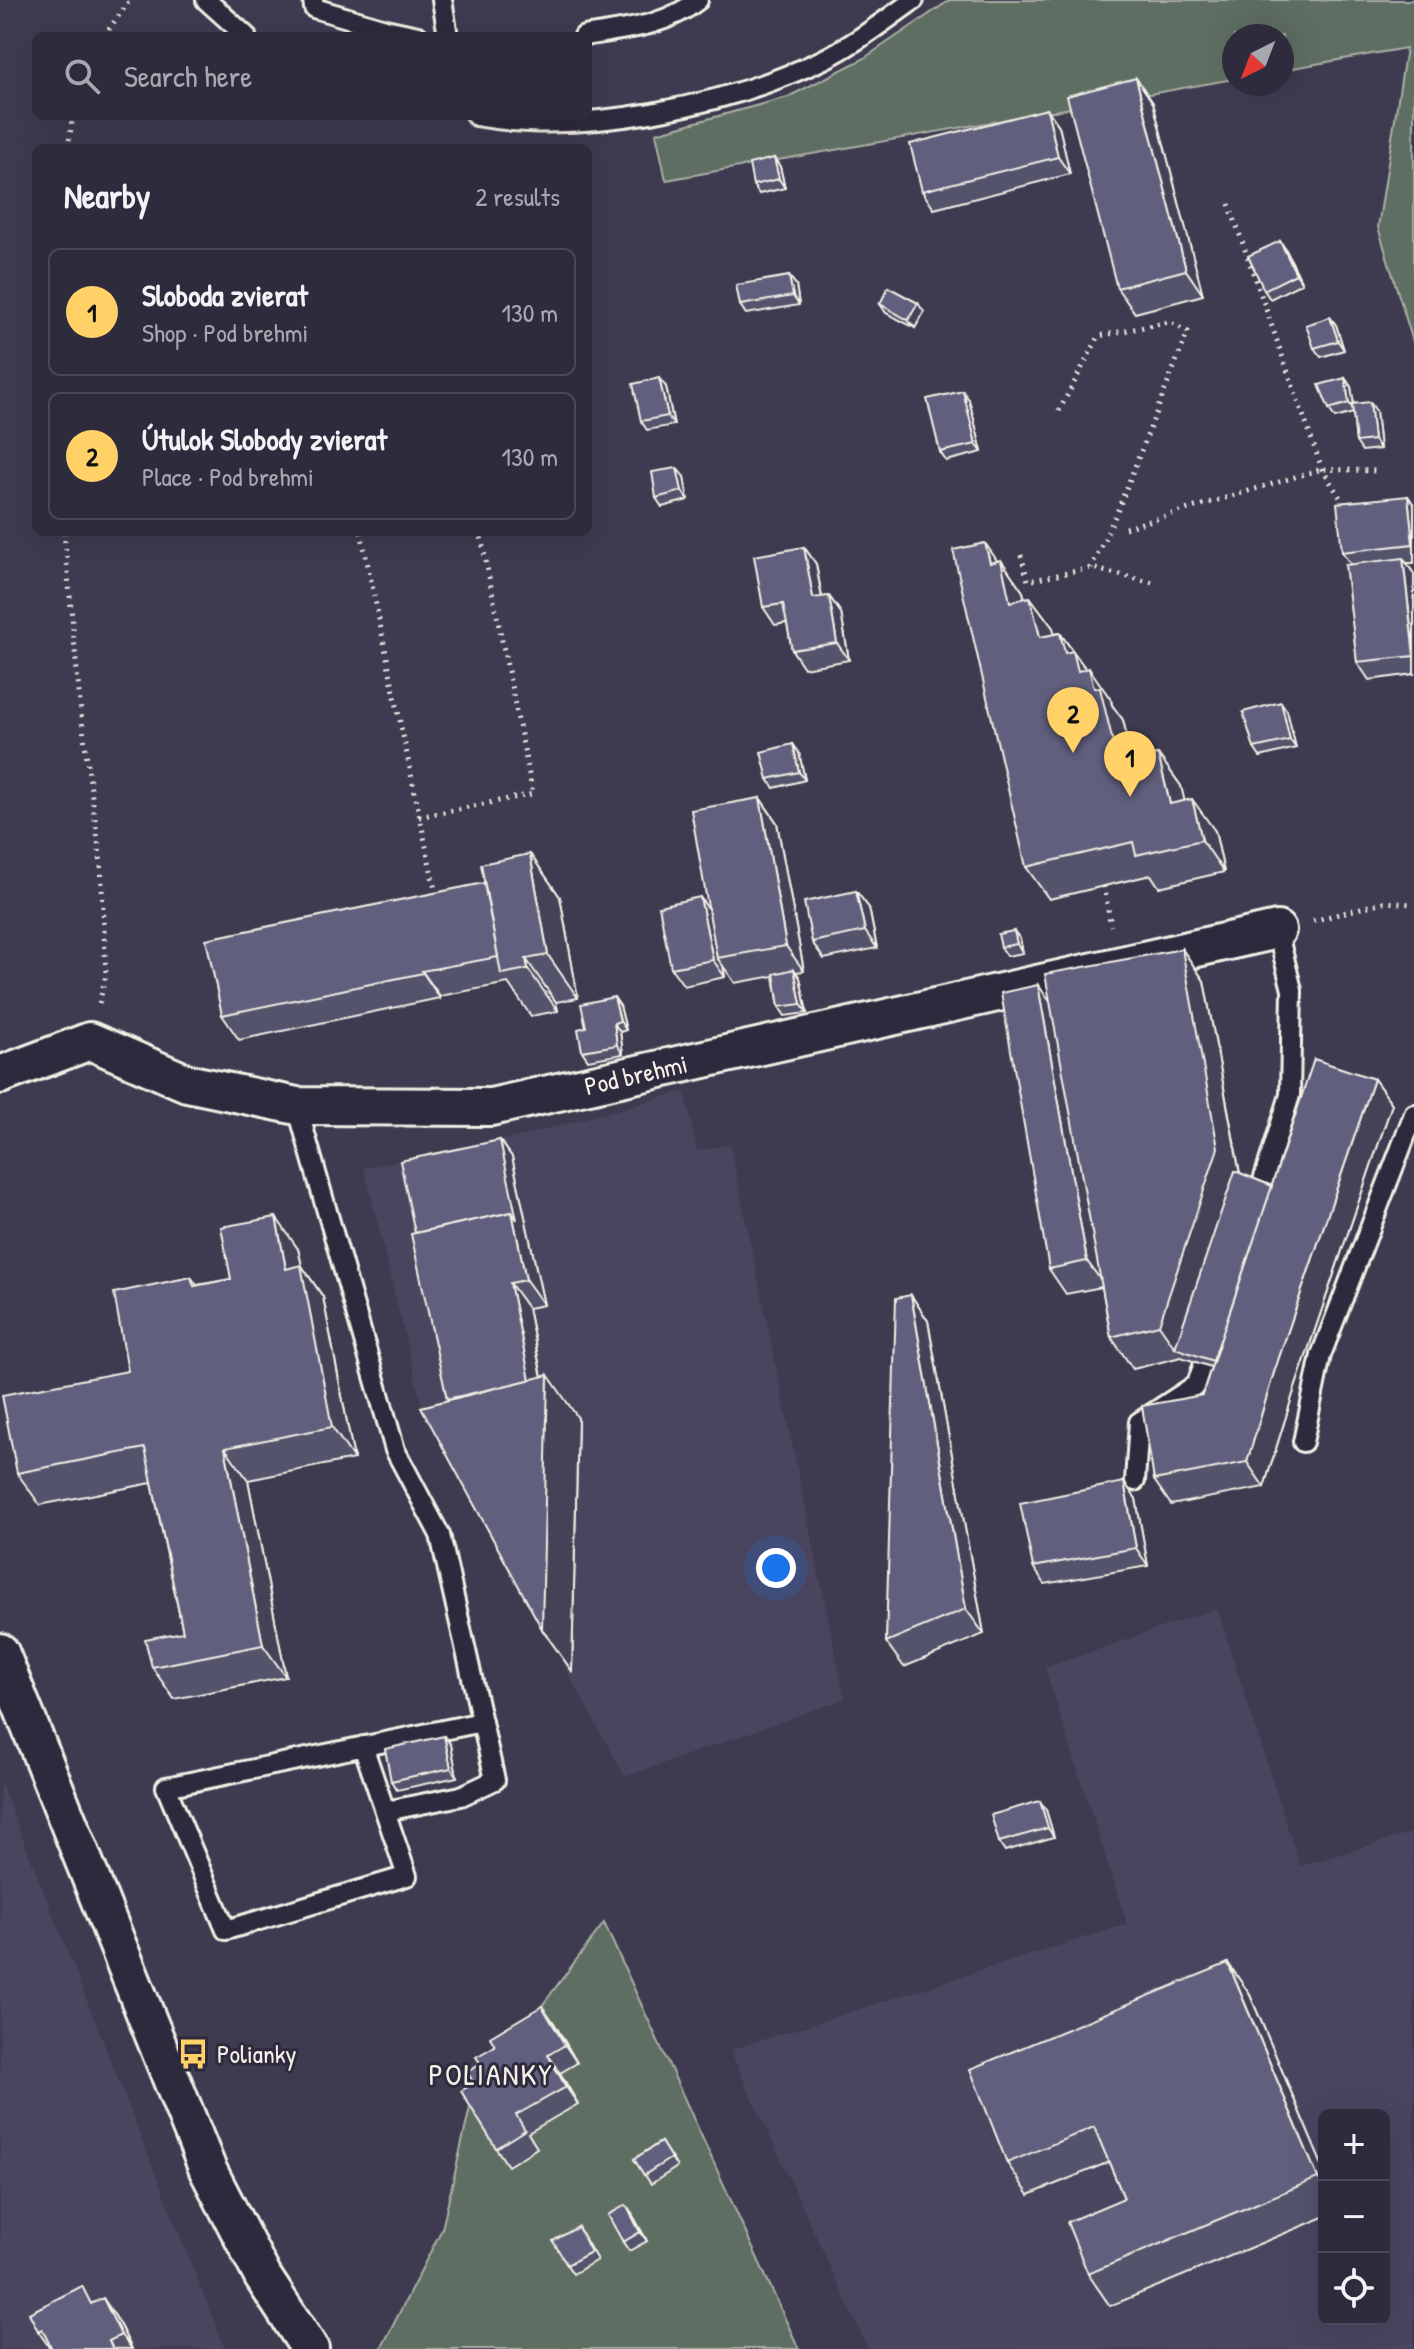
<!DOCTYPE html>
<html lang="en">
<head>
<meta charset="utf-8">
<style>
	:root { --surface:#2e2c3c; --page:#363443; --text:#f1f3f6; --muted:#a7a7af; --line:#494856; --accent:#ffd166 }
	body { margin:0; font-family:"Patrick Hand",sans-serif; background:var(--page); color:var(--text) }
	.controls { position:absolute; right:24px; bottom:24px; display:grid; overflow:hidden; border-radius:12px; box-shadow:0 8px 32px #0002 }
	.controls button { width:72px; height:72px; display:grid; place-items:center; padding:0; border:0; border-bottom:2px solid var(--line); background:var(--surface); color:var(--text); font:40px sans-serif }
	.compass { position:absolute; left:1222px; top:24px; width:72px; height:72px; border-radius:50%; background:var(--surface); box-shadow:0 8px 32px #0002; rotate:222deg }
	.you { position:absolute; left:776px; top:1568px; width:28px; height:28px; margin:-20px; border:6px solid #fff; border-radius:50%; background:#1a73e8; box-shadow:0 0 0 12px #1a73e833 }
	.badge { display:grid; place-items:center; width:52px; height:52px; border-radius:50%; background:var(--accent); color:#111; font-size:26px; font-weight:700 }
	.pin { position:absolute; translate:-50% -66px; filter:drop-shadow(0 2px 4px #0008) }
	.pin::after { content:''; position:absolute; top:42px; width:28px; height:24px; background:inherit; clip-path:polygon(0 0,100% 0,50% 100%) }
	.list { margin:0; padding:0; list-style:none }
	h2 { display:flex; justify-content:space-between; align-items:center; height:104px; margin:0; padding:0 32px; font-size:34px }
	h2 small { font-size:26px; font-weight:400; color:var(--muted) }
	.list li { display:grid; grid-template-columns:52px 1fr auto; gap:24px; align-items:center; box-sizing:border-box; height:128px; margin:0 16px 16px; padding:0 16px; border:2px solid var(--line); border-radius:12px }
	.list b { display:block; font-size:30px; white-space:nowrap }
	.list p { margin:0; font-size:26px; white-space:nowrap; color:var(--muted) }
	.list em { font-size:26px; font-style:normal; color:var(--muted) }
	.icon { flex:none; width:44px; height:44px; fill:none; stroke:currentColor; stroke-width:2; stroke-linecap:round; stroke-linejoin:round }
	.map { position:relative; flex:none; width:1414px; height:2349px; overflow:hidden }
	.search { position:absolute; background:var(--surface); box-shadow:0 8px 32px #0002; left:32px; top:32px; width:560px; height:88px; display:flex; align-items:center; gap:20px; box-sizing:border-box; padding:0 28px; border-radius:12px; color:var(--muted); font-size:30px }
	.panel { position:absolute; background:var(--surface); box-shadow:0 8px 32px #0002; left:32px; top:144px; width:560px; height:392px; border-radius:12px }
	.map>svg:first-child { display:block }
</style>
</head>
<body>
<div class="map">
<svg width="1414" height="2349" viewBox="0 0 1414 2349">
	<rect width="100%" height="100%" fill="#3e3a50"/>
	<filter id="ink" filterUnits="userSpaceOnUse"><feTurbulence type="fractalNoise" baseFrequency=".0125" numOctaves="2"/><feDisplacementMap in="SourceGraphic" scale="16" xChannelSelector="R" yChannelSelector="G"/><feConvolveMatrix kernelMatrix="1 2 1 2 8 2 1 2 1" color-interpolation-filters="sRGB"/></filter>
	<g filter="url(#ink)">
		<!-- built -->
		<g fill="#48455e" fill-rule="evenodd">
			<path d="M685,1091l12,60 33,-7 115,555 -220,78 -202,-367 -59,-242 158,-32z"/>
			<path d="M1217,1608l83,258 114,-34v517h-546l-138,-299 397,-126 -82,-256zM1324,2115h60v204h-60z"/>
			<path d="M0,1781l225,568h-225z"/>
		</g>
		<!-- green -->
		<g fill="#5f6e64" stroke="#aab0a6" stroke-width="2">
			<path d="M950,0h464v345l-36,-118 28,-179 -124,22v-34h-48v43l-568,101 -10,-47 132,-36 75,-38z"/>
			<path d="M604,1923l195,426h-418l61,-120 30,-130z"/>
		</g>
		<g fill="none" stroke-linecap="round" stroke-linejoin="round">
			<!-- lane casing -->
			<g stroke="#f4f1e8" stroke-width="24">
				<g id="lane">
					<path d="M206,0l40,36"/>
					<path d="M313,0l1,8 71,21 33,7"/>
					<path d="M442,0l6,36"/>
					<path d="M584,36c40,-7 81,-9 114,-36"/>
					<path d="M476,116c105,20 250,-10 346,-56 33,-16 62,-39 92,-60"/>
					<path d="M297,1106l98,344 45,85 55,245 -34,16 -75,15"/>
					<path d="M1256,1203l34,-108 2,-105 -15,-60"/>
					<path d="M1303,1442l18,-87 93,-241"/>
					<path d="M1135,1481l4,-59 58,-38 14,-42"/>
					<path d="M363,1746l44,130 -181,54 -60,-143 316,-65"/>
				</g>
			</g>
			<!-- street casing -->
			<g stroke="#f4f1e8" stroke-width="42">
				<g id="street">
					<path d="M0,1075l90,-34 97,42 110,23 194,1 786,-177"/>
					<path d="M0,1652l208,518 55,107 47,72"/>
				</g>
			</g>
			<!-- path -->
			<g stroke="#f4f1e8" stroke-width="5" stroke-dasharray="2 6" stroke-linecap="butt">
				<path d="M104,36l24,-33 6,-3"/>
				<path d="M68,148l5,-32"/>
				<path d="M1229,204l93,265 19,30v9"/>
				<path d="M1059,411l40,-75 70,-14 19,10 -71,180 -26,56"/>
				<path d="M1125,528l197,-59 54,2"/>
				<path d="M64,532l17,182 20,150 5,111 -7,29"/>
				<path d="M361,532l75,363"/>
				<path d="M1021,555l7,26 63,-13 62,15"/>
				<path d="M419,817l114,-23 -53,-262"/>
				<path d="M1104,886l7,40"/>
				<path d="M1313,921l70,-19 31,2"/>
			</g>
			<!-- lane -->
			<use href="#lane" stroke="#2f2a3d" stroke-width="18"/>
			<!-- street -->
			<use href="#street" stroke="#2f2a3d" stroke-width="36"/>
		</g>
		<!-- wall -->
		<g fill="#53526c" stroke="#f4f1e8" stroke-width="2">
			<path d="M1136,78l17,25 50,192 -68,18 -18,-25z"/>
			<path d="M1047,109l12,17 11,48 -136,35 -12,-18z"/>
			<path d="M774,158l6,9 5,21 -26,6 -6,-9z"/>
			<path d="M1280,241l6,9 16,33 -32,16 -6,-9z"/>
			<path d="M789,276l7,9 3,20 -53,9 -6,-9z"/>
			<path d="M880,304l44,8 -9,16 -29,-15z"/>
			<path d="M1330,317l6,8 8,25 -23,7 -7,-9z"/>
			<path d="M1345,378l6,9 3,17 22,7 4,38 -18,2 -6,-9 -3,-29 -18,5 -6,-9z"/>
			<path d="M666,387l8,38 -27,5 -6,-9z"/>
			<path d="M969,400l13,52 -36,9 -6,-9z"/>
			<path d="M684,477l4,23 -26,7 -6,-9z"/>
			<path d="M1408,496l6,9v58h-7l7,11v100l-45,6 -12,-18 -6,-97 -9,-13z"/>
			<path d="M804,547l12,17 6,33 7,-1 12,17 8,47 -45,8 -12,-18 -5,-27 -12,2 -12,-18z"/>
			<path d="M1001,560l22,32 2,6 5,-1 23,31 1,6 6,-1 26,36 25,31 1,5 11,15 9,40 26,-6 23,32 3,15 31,30 9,41 -65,15 -8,-12 -102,24 -23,-32 -28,-306z"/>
			<path d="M1287,711l9,37 -36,9 -6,-9z"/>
			<path d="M793,744l6,9 6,27 -31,8 -6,-9z"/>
			<path d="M760,798l17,25 27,148 -8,1 4,6 7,35 -22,3 -6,-9 -5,-31 -39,7 -12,-17 2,11 -41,9 -13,-18 38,-57z"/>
			<path d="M530,854l30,43 18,101 -22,4 2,9 -27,5 -23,-33 -68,13v2l-201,42 -17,-25 262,-132z"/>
			<path d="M856,891l13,17 8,40 -53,11 -12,-17z"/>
			<path d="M1014,931l6,8 3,14 -16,3 -6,-9z"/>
			<path d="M1182,949l22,32 36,192 32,13 102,-107 18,25 -99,290 -29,93 -93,18 -17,-25 48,-85 9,-28 -30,-10 -48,12 -22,-32 -9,-50 -36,7 -17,-25 -11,-284 12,16z"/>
			<path d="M620,1006l6,24 -6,2 3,22 -35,6 -6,-9 4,-24z"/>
			<path d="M500,1140l12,17 32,148 -16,3 14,69 36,41 -6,253 -30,-42 -95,-230 -32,-166z"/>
			<path d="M298,1249l4,17 21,31 31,162 -106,21 38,197 -112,22 -22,-32 31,-35 -31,-149 -112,22 -23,-32 111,-102 63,-94 6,8 34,-6z"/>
			<path d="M911,1295l17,26 56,313 -80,33 -18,-25z"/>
			<path d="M1136,1499l12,67 -103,18 -12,-17z"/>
			<path d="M444,1736l7,9 6,32 -60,13 -6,-9z"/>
			<path d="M1046,1810l8,27 -49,14 -6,-9z"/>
			<path d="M1228,1963l22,32 74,175v47l-214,89 -22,-32 36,-76 -15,-36 -80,33 -22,-32z"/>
			<path d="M542,2006l12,17 23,40 -17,10 18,31 -50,29 9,15 -29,18 -12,-18 -22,-65 21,-37z"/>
			<path d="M661,2142l16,25 -26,17 -17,-25z"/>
			<path d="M632,2214l15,27 -18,10 -6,-9z"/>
			<path d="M578,2227l19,33 -24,14 -6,-9z"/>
			<path d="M93,2303l22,13 17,33 -82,-1 -12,-17z"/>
		</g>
		<!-- shaded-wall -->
		<g fill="#444258" stroke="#f4f1e8" stroke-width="2">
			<path d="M1136,78l17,25 50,192 -17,-25z"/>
			<path d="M1047,109l12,17 11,48 -12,-17z"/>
			<path d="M774,158l6,9 5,21 -6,-9z"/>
			<path d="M1280,241l6,9 16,33 -6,-9z"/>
			<path d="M789,276l7,9 3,20 -6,-9z"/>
			<path d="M918,303l6,9 -9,16 -7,-8z"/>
			<path d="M1330,317l6,8 8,25 -6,-9z"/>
			<path d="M659,378l7,9 8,38 -6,-9z"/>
			<path d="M1345,378l6,9 4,25 -6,-9z"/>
			<path d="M963,391l6,9 13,52 -6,-8z"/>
			<path d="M1370,402l6,9 4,38 -6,-9z"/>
			<path d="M677,468l7,9 4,23 -6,-9z"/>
			<path d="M1408,496l6,9v41l-1,-2z"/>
			<path d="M985,543l18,26 -2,-9 22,32 10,42 -23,-32 -20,-39z"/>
			<path d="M804,547l12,17 9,52 -12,-18z"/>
			<path d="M1403,558l11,16v79z"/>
			<path d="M829,596l12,17 8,47 -12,-17z"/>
			<path d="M1030,597l23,31 9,41 -22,-32z"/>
			<path d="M1060,633l31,44 -2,-9 22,32 1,5 11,15 17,75 -22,-32 -18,-60 -35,-50z"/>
			<path d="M1281,702l6,9 9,37 -6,-8z"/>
			<path d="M793,744l6,9 6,27 -6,-8z"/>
			<path d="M1158,754l23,32 12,50 -23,-32z"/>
			<path d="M760,798l17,25 27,148 -18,-25z"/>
			<path d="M1192,799l23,32 9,41 -22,-32z"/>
			<path d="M530,854l30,43 18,101 -30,-43z"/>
			<path d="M856,891l13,17 8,40 -12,-17z"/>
			<path d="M700,897l12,18 5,43 6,8 2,11 -12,-17z"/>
			<path d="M1014,931l6,8 3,14 -6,-9z"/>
			<path d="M1182,949l22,32 37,199 -66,168 -16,-23z"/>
			<path d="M526,959l30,43 2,9 -30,-42z"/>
			<path d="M794,969l6,9 7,35 -6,-9z"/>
			<path d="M422,971l18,25v2l-17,-25z"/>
			<path d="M1038,985l18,25 49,276 -18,-25z"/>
			<path d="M614,997l6,9 6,24 -6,-9z"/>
			<path d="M614,1023l6,9 3,22 -6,-9z"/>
			<path d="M1374,1079l18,25 -99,290 -29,93 -17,-25 28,-93z"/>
			<path d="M500,1140l12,17 32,148 -18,-25 -14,-68z"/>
			<path d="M276,1217l22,32 4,17 21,31 31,162 -22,-32 -46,-158z"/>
			<path d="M510,1283l18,25 19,95 1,-28 30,43 -6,253 -30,-42 -12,-248z"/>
			<path d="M911,1295l17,26 56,313 -18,-25z"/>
			<path d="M225,1448l23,32 38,197 -23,-32z"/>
			<path d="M1124,1482l12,17 12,67 -12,-18z"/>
			<path d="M444,1736l7,9 6,32 -6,-9z"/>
			<path d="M1040,1801l6,9 8,27 -6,-9z"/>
			<path d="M1228,1963l22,32 74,175v16l-6,-8z"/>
			<path d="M542,2006l12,17 23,40 -12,-18z"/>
			<path d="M548,2055l12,18 18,31 -12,-17z"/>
			<path d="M626,2205l6,9 15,27 -7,-9z"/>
			<path d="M103,2298l12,18 17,33 -11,-14z"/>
		</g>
		<!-- building -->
		<g fill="#615f7d" stroke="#f4f1e8" stroke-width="2">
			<path d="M1136,78l50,192 -69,18 -50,-192z"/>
			<path d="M1047,109l11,48 -136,34 -12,-47z"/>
			<path d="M774,158l5,21 -26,6 -4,-21z"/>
			<path d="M1280,241l16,33 -32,16 -16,-34z"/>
			<path d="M789,276l4,20 -53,9 -4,-20z"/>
			<path d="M888,287l30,16 -10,17 -28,-16z"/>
			<path d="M1330,317l8,24 -24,7 -8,-23z"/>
			<path d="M659,378l9,38 -27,5 -8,-37z"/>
			<path d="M1345,378l4,25 -20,6 -10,-24z"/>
			<path d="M963,391l13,53 -36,8 -13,-53z"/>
			<path d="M1370,402l4,38 -18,2 -4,-38z"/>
			<path d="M677,468l5,23 -26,7 -4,-26z"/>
			<path d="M1408,496l5,48 -71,8 -5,-49z"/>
			<path d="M985,543l5,20 11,-3 9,42 20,-5 10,40 20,-4 5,20 8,-2 5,20 11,-3 5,20h6l18,75 40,-9 12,50 22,-5 10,41 -66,15 -3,-13 -107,25 -73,-317z"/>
			<path d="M804,547l9,51 16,-2 8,47 -45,7 -9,-46 -20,3 -9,-51z"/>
			<path d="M1403,558l11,98 -57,6 -12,-97z"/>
			<path d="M1281,702l9,38 -36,8 -11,-36z"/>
			<path d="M793,744l6,28 -31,7 -7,-27z"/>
			<path d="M760,798l26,148 -69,12 -26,-148z"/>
			<path d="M530,854l18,101 -22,4 2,10 -27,5 -20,-110z"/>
			<path d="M484,883l14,74 -76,14 1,2 -201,42 -16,-76z"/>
			<path d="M856,891l9,40 -53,11 -8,-40z"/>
			<path d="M700,897l13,63 -42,8 -12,-62z"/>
			<path d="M1014,931l3,13 -16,3 -3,-13z"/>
			<path d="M1182,949l36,199 -59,177 -48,12 -66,-363z"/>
			<path d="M794,969l7,35 -22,3 -5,-33z"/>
			<path d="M1038,985l49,276 -38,8 -48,-276z"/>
			<path d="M614,997l6,24 -6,2 3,22 -35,6 -4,-22 8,-2 -5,-23z"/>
			<path d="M1314,1059l60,20 -99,290 -28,93 -93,18 -12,-74 60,-11z"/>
			<path d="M500,1140l17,80 -5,-8 -97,21 -15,-72z"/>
			<path d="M1235,1171l37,15 -59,175 -38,-13z"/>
			<path d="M512,1212l14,68 -16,3 20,97 -83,19 -36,-165z"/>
			<path d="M276,1217l10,52 15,-4 31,162 -107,21 38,197 -111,22 -7,-28 38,-7 -38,-184 -128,25 -15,-78 126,-24 -14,-78 77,-16 3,9 37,-7 -10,-52z"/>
			<path d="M911,1295l55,314 -80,33 10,-344z"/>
			<path d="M548,1375l-6,254 -121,-222z"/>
			<path d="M1124,1482l12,66 -103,19 -13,-64z"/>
			<path d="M444,1736l7,32 -60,13 -6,-32z"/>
			<path d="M1040,1801l8,27 -49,14 -8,-27z"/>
			<path d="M1228,1963l90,215 -230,96 -21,-52 57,-24 -30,-71 -87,36 -37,-94z"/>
			<path d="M542,2006l23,39 -17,10 18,32 -50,28 9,15 -29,18 -35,-57 13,-8 -7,-11 14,-8 -5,-7 19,-11 -5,-9z"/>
			<path d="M661,2142l10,16 -27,17 -10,-16z"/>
			<path d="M626,2205l14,27 -17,10 -15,-27z"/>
			<path d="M578,2227l13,25 -24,13 -14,-24z"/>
			<path d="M82,2286l9,18 12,-6 18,37 -12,6 4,8h-61l-10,-20 -4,2 -9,-18z"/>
		</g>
	</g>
	<!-- icons -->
	<defs>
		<g id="bus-bare" transform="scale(2.4)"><path d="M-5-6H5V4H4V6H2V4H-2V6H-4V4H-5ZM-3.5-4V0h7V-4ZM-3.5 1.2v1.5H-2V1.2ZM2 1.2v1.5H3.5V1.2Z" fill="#ffd166" stroke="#2f2a3d" stroke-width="2.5" paint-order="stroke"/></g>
	</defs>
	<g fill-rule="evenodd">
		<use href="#bus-bare" x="193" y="2054"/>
	</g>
	<g text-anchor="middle" stroke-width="6" stroke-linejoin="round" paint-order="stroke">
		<!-- street labels -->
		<g font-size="26" fill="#f4f1e8" stroke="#2f2a3d">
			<text transform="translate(636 1075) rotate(-13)" y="9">Pod brehmi</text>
		</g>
		<!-- poi labels -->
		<g font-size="26" fill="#f4f1e8" stroke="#2f2a3d" text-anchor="start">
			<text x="217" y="2063">Polianky</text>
		</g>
		<!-- quarter labels -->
		<g font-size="30" letter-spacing="2" fill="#f4f1e8" stroke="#2f2a3d">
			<text x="491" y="2085">POLIANKY</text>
		</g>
	</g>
</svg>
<div class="controls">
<button>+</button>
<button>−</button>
<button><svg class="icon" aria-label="locate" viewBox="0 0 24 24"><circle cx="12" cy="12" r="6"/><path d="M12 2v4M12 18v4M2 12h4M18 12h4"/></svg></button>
</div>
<svg class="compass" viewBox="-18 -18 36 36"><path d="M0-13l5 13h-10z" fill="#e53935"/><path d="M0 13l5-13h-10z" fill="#a7a7af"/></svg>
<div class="you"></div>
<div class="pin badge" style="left:1130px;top:797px">1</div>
<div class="pin badge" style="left:1073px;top:753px">2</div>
<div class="search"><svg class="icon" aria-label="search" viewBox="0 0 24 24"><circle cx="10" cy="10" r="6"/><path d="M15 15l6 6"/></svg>Search here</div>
<section class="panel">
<h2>Nearby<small>2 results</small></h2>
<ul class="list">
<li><span class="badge">1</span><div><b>Sloboda zvierat</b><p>Shop · Pod brehmi</p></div><em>130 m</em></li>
<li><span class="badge">2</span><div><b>Útulok Slobody zvierat</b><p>Place · Pod brehmi</p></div><em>130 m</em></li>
</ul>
</section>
</div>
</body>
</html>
